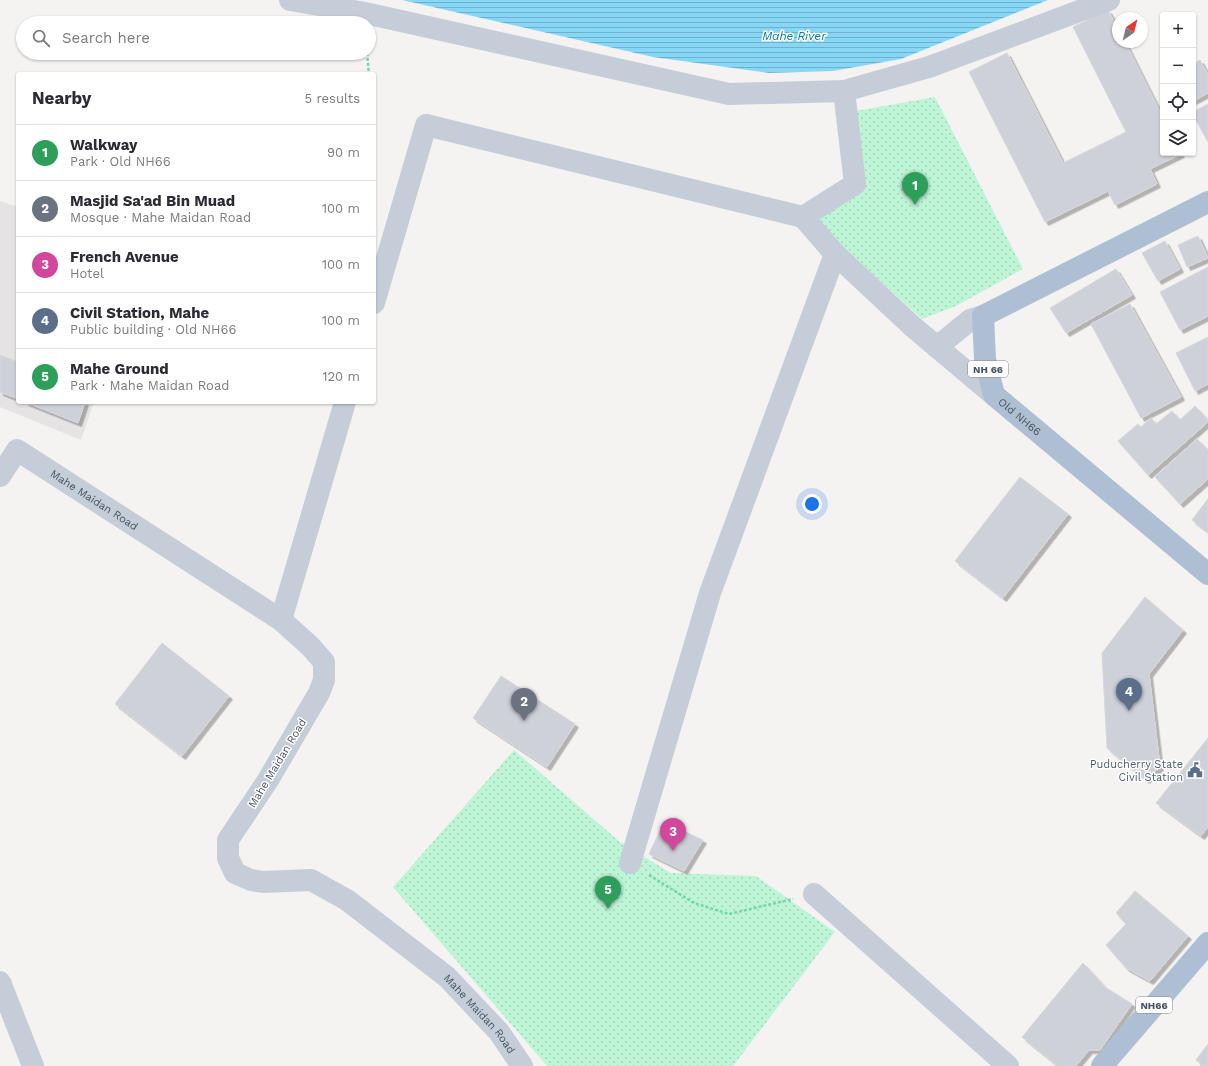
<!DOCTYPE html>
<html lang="en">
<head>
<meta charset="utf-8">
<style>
	:root { --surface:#fff; --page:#f2f2f3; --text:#2b2b33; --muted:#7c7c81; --line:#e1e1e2; --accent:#1a73e8 }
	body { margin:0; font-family:"Work Sans",sans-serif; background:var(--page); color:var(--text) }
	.controls { position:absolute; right:12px; top:12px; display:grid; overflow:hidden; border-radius:4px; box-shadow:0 1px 3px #0004 }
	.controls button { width:36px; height:36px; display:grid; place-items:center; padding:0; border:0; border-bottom:1px solid var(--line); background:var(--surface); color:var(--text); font:20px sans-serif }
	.compass { position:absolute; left:1112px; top:12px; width:36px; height:36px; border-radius:50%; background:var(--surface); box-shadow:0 1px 3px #0004; rotate:35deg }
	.you { position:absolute; left:812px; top:504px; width:14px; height:14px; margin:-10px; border:3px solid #fff; border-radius:50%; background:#1a73e8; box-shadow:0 0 0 6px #1a73e833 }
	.badge { display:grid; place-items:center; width:26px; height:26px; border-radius:50%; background:var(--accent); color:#fff; font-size:13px; font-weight:700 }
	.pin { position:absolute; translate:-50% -33px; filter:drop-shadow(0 1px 2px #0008) }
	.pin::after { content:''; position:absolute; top:21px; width:14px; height:12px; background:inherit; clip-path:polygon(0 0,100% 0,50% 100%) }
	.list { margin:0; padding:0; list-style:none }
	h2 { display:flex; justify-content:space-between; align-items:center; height:52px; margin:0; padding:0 16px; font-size:17px }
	h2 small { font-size:13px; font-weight:400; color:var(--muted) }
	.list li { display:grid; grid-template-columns:26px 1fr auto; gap:12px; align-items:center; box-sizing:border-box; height:56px; padding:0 16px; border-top:1px solid var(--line) }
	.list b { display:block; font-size:15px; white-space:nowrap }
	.list p { margin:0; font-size:13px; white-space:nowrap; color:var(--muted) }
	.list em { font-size:13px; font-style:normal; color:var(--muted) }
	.icon { flex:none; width:22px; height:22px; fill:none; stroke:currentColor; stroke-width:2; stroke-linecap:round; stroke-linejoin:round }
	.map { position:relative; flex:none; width:1208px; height:1066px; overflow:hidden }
	.search { position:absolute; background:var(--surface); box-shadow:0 1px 3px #0004; left:16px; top:16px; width:360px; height:44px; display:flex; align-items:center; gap:10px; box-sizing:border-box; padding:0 14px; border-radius:22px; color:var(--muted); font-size:15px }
	.panel { position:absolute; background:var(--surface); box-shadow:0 1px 3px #0004; left:16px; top:72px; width:360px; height:332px; border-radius:4px }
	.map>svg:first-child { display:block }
</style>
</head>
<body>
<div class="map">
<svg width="1208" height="1066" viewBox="0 0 1208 1066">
	<defs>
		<pattern id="park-dots" width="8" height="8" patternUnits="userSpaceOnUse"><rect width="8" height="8" fill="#bef5d7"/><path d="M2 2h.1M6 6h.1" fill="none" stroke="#a5d4bb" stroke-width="1.8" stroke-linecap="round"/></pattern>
		<pattern id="water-rules" width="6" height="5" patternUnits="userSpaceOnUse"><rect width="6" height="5" fill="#86d7f6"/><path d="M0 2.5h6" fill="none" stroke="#6fb1cb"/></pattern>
		<filter id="shadow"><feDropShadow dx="3.5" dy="3.5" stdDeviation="0" flood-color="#0004"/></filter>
	</defs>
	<rect width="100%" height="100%" fill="#f5f2f2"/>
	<!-- education -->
	<path fill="#e6e3e4" d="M0,201l18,6v195h76l-13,38 -81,-33z"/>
	<!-- park -->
	<g fill="url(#park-dots)">
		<path d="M935,97l88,172 -67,37 -34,13 -78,-71 -28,-28 48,-31 -14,-77z"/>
		<path d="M514,750l106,92 51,31 85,3 79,56 -102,134h-186l-154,-179z"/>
	</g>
	<!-- water -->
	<path fill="url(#water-rules)" d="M402,0h646l-147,59 -68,12 -64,2 -116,-16z"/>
	<!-- building -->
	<g fill="#ced1d8" stroke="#d6d7de" filter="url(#shadow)">
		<path d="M1108,10l10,19v13h7l38,76v35h17l1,1 -31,15 7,15 -42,21 -7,-14 -63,31 -76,-150 38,-19 56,110 63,-31 -53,-105z"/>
		<path d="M1200,60l8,15v18l-15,8v-37z"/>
		<path d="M1208,104v38l-15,-27v-3z"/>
		<path d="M1198,236l10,22 -21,9 -9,-22z"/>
		<path d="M1165,241l15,28 -22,12 -16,-28z"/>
		<path d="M1208,267v49l-28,14 -20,-38z"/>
		<path d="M1116,269l16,26 -66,38 -16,-25z"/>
		<path d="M1130,304l51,93 -40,21 -50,-94z"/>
		<path d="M1208,337v47l-13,7 -19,-38z"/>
		<path d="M0,355l18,7v37l-18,-7z"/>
		<path d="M25,402h60l-7,21z"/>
		<path d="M1195,406l13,14v2l-60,53 -30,-34 20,-17 3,3 10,-9 5,6 16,-13 8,9z"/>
		<path d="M1197,439l11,11v29l-28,25 -25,-27z"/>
		<path d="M1020,477l48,37 -65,84 -48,-37z"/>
		<path d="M1208,499v33l-16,-12z"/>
		<path d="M1145,597l38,33 -34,44 11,93 -14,13 -39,-32 -5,-95z"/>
		<path d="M162,643l67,53 -47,60 -67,-52z"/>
		<path d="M501,676l74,48 -28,43 -74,-49z"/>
		<path d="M1208,738v89l-7,9 -45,-33z"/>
		<path d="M664,822l39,18 -19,31 -35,-17z"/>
		<path d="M1135,891l53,45 -38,45 -24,-13 -20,-23 20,-21 -10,-11z"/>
		<path d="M1083,963l22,24 27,17 -32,46h-11l-13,16h-18l-36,-29z"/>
		<path d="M1208,1044v22h-4l-8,-6z"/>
	</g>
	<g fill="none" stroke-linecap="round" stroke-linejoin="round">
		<!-- path -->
		<g stroke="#71d7ac" stroke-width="2.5" stroke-dasharray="3 2" stroke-linecap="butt">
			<path d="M367,53l2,21"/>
			<path d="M649,875l45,28 35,11 64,-15"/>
		</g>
		<!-- street -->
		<g stroke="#c5cdd8" stroke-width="22">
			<path d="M290,0l75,13 364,81 115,-3 85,-24 180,-67"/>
			<path d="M803,217l52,-33 -11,-93"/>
			<path d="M374,303l52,-178 377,92 32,37 77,72 82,69"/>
			<path d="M937,347l33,-27 13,-4"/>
			<path id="s1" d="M0,476l17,-26 264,170 29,26 14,16v18l-5,13 -51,87 -40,60v18l7,15 16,7 12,2 48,-2 36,20 100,77 52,55 23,34"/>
			<path d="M281,620l64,-218"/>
			<path d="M630,863l80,-270 125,-339"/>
			<path d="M814,894l194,172"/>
			<path d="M0,982l33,84"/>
		</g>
		<!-- primary -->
		<g stroke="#afbfd3" stroke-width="22">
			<path id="s2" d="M1208,202l-225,114 2,43 9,36 214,179"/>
			<path d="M1102,1066l106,-123"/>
		</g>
	</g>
	<!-- icons -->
	<defs>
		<g id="civic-bare" transform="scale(1.2)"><path d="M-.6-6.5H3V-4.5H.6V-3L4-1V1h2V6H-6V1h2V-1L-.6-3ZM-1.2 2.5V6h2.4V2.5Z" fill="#5c6f8a" stroke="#fff" stroke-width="2.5" paint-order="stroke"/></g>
	</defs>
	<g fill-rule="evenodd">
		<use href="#civic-bare" x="1195" y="770"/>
	</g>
	<g text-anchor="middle" stroke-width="3" stroke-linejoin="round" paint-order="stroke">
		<!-- shield labels -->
		<g fill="#fff" stroke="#7e8791" stroke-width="1">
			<rect x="968" y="361" width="40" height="16" rx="3"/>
			<rect x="1136" y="997" width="36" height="16" rx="3"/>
		</g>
		<g font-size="10" font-weight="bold" fill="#475462">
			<text x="988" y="373">NH 66</text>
			<text x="1154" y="1009">NH66</text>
		</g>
		<!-- street labels -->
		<g font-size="11" fill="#475462" stroke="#fff">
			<text dy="4" stroke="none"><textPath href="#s2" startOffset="366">Old NH66</textPath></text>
			<text dy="4" stroke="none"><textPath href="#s1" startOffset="123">Mahe Maidan Road</textPath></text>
			<text transform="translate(277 763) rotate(-59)" y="4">Mahe Maidan Road</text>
			<text dy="4" stroke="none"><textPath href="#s1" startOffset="939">Mahe Maidan Road</textPath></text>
		</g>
		<!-- service labels -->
		<g font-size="11" fill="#4e5e75" stroke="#fff" text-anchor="end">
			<text x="1183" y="768">Puducherry State<tspan x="1183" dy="13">Civil Station</tspan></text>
		</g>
		<!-- water labels -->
		<g font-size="12" font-style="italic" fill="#027bac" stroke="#fff">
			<text x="794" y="40">Mahe River</text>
		</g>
	</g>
</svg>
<div class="controls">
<button>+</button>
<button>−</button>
<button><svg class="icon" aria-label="locate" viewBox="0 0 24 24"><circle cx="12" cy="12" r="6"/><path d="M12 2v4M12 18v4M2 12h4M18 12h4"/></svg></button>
<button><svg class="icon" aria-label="layers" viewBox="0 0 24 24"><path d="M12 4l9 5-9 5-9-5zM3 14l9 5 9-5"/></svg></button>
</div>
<svg class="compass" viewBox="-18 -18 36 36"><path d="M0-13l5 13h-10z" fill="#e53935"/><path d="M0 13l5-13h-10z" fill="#7c7c81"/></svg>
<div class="you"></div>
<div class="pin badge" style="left:915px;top:205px;background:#2e9e5b">1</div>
<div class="pin badge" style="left:524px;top:721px;background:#6b7280">2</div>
<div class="pin badge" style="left:673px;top:851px;background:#d1479c">3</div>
<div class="pin badge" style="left:1129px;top:711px;background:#5c6f8a">4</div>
<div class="pin badge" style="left:608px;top:909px;background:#2e9e5b">5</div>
<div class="search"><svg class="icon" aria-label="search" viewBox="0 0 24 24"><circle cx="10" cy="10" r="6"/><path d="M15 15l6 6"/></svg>Search here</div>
<section class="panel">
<h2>Nearby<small>5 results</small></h2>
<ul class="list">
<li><span class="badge" style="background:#2e9e5b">1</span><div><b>Walkway</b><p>Park · Old NH66</p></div><em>90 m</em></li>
<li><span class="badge" style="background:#6b7280">2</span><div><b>Masjid Sa'ad Bin Muad</b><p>Mosque · Mahe Maidan Road</p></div><em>100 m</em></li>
<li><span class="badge" style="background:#d1479c">3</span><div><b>French Avenue</b><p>Hotel</p></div><em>100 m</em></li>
<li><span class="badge" style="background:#5c6f8a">4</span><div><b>Civil Station, Mahe</b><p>Public building · Old NH66</p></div><em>100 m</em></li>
<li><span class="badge" style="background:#2e9e5b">5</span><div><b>Mahe Ground</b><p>Park · Mahe Maidan Road</p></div><em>120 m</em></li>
</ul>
</section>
</div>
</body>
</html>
